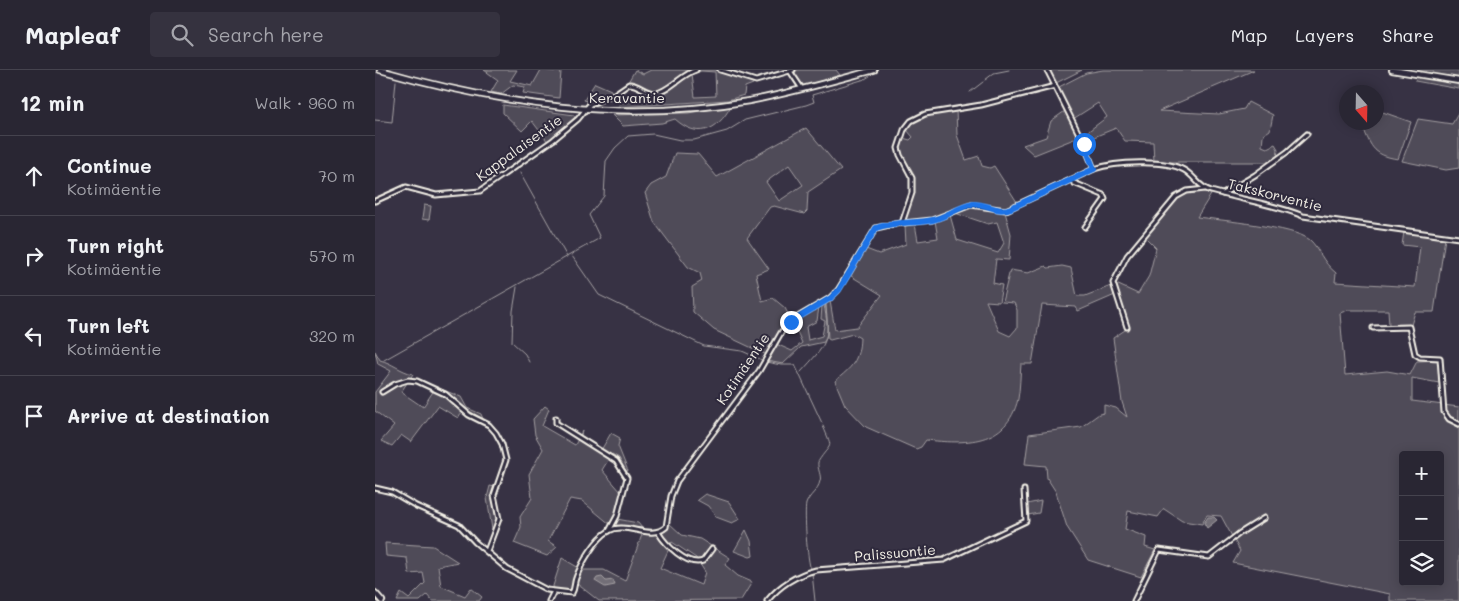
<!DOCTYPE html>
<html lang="en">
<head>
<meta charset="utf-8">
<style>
	:root { --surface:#292633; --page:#35323f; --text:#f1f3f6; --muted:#a5a5ac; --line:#45434e }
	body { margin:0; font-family:Mali,sans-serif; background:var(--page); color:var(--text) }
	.controls { position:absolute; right:15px; bottom:15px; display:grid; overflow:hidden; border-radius:5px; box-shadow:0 2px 12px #0003 }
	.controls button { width:45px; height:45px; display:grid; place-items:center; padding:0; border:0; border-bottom:1px solid var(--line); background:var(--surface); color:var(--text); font:25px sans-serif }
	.compass { position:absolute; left:964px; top:15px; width:45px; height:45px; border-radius:50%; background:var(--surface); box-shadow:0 2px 12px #0003; rotate:160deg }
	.stop { position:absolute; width:15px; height:15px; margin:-11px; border:4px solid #1a73e8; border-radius:50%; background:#fff }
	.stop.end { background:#1a73e8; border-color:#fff; box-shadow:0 1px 5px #0008 }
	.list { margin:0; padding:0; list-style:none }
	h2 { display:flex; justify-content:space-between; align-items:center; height:65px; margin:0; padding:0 20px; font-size:21px }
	h2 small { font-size:16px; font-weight:400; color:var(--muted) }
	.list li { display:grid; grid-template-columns:32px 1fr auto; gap:15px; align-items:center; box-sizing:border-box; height:80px; padding:0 20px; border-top:1px solid var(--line) }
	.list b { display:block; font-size:19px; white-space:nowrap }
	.list p { margin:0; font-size:16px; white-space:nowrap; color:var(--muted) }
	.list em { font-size:16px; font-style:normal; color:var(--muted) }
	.icon { flex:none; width:28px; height:28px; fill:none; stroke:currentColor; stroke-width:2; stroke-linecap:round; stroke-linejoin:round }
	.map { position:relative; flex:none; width:1084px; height:531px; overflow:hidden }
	header { display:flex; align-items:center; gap:30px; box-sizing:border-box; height:70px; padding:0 25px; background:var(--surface); border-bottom:1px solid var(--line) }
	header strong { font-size:24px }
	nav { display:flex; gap:28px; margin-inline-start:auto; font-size:18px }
	.search { width:350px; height:45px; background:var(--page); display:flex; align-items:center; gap:12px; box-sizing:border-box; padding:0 18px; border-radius:5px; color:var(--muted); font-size:19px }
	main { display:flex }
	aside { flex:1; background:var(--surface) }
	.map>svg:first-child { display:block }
</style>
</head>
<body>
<header>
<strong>Mapleaf</strong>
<div class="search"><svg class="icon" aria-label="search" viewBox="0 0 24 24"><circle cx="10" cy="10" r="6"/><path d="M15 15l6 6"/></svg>Search here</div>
<nav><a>Map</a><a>Layers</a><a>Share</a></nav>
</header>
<main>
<aside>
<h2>12 min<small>Walk · 960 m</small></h2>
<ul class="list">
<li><svg class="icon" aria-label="ahead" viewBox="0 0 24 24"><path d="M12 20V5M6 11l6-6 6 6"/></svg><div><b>Continue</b><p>Kotimäentie</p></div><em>70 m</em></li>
<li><svg class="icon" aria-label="right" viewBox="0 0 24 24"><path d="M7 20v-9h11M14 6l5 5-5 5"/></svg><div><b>Turn right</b><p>Kotimäentie</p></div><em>570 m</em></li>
<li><svg class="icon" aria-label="left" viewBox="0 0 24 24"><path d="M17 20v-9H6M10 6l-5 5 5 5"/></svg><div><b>Turn left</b><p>Kotimäentie</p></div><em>320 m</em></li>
<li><svg class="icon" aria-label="arrive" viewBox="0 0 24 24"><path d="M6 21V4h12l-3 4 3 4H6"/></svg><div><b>Arrive at destination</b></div></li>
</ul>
</aside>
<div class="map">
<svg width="1084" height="531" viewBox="0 0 1084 531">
	<rect width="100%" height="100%" fill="#373244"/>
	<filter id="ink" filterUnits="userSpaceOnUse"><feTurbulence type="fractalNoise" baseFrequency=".02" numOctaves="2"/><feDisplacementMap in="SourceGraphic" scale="10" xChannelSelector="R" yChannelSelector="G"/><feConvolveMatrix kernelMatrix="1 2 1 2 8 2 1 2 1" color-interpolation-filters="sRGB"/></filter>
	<g filter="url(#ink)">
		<!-- green -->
		<g fill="#504b59" stroke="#a29ea0" fill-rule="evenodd">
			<path d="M109,0h33l-7,11 22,5 9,-16 20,2 -2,26 -36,-5 2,-6 -12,-2 -12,9 -10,-2 7,-12z"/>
			<path d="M260,0l8,4 8,-4h81l19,8 2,6 -8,3 -1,8 -16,5 -109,7 1,-8 27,-1 3,-6 -22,-10zM326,1l14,1 1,24 -21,1 -3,-23z"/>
			<path d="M424,0h37l4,5 -36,11 -12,-14z"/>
			<path d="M673,0h34l-28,14z"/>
			<path d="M728,0h151l-95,41 60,3 25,-5 4,-7 25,13 -3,15 -7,5 -1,11 5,2 8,-4 3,5 -1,9 -6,4h-117l-1,-20 -28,-1 -9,-13 -32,13 -2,-5 25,-19 -9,-14 -25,16 -16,-31 29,-15z"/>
			<path d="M1042,0h42v19l-44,-8z"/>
			<path d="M220,13l16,7 1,4 -21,8 -7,-2z"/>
			<path d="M128,35l71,10 1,2 -27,25 -16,-21 -10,10 -19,-18z"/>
			<path d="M356,36c-14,26 -34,33 -56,13l-13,4 -39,3 -11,-11 76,-2z"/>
			<path d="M581,40l1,25 9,25 13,-4 3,10 8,2 4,-2 23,36 -12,6 -29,-6 -11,2 -31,14 -29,3 8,-27 1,-15 -1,-7 -13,-21 3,-13 7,2 3,-3 -7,-8 11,-11z"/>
			<path d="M1002,40l34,12 -13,37c-27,-4 -27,-14 -37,-36l16,-1z"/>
			<path d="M690,41l14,26 -45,18 -11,-10 23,-8 5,-16z"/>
			<path d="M1084,42v56l-13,2 -44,-9 16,-42 34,5z"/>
			<path d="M431,58l35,42 -33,22 -1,19 -3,3 -30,-8 -4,1 -23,31 22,31 -13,5 6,27 11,-3 12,10 6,12 -13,14 -11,21 -53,-25 -21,-18 -1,-25 10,-6 -2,-8 -12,-6 -34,-45 -9,-29 6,-8 15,-8 9,-24 23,1 19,23zM414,95l14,20 -24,16 -13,-19z"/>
			<path d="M830,121l7,2 -15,24c22,3 98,10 113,23 9,8 12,22 26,33l-1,9 80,5 5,-40 -18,-2 2,-13 41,6 -11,74h-19l-4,13h-22l-1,-15h-40l-8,3 5,62 42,-4 23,4 7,-14 21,-1 1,23 -27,-5v23l47,6v194h-69v-7l-157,-31 7,-12 -19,-35 -14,-1 -5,9 -20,-3 -18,-12 -6,8 -30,-6 -3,18 21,8 -1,10 10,3 -14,27 -53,-17 -21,-33 -11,-35 -9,-14 -1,-12 -21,-2 4,-30 52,-7 18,-13 5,-1v-8l12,3 11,9 -5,-15 -9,-64 15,-10 -14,-45 24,11 11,-18 7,-28 -11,-11 31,-38 11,-6zM1028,385h37v127h-37z"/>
			<path d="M49,135l7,1 -2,14 -7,-1z"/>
			<path d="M598,136l32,6 6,22 -2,26 -13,-1 -3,24 9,2 -3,17 -13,-1 13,30 11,5 7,-8v-18l-3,-7 -12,-1 8,-32 18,3 18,-7 2,2 14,-2 9,2 6,28h8l26,-10 4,9 -37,16 -2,-4 -34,-2 -10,59h-11c-1,11 -1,24 -3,35 -11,47 -54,45 -92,41l-5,7 -5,2 -50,-22 -21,-22 -10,-24c17,-14 24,-20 25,-43l-7,-4 -23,6 -2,-1 -2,-36 4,-2 5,29 22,-3 25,-32 -31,-19 15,-27 13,5 27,-10 -1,-19 10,-1 3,17 20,-3 -3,-17 15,-6 7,25 41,13 6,-10 -7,-21 -9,2 -33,-11z"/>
			<path d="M449,235c2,11 6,28 0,37l-23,5 -18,17 -16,-3 9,-17 16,7 10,-8 -9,-21 26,-15 -2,14 -11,6 2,13 14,-4 3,-15 -4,-2 1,-13z"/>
			<path d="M0,281l5,9c12,3 20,11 33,14l-12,18 22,15 13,-20 25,10 6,11 14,6 2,5 -19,-11 -6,10 -20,-12 -27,36 -10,-7 -9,11 -11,-5 13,-15 -19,-15v-19l16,-21 -13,-7z"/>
			<path d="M170,336l4,3 -7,17 33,19 7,-14 -2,8 20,13 11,-19 9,5 -2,8 10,25h-2l-7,-13 -7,-4 -10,16 19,22 -5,23 -5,10 -29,-24 -12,-2 -22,42 9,6 -10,9 -33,-13 7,-16 -1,-10 12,-19 -3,-24 14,-25 -8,-14 -2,-16z"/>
			<path d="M115,416l5,1 -2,8 5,22 -11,31 5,-19 -5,-31z"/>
			<path d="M330,424l24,8 11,17 -8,4 -16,-6 -8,-11 -11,-6z"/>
			<path d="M666,431l-2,12 -11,2 -1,-11z"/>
			<path d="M242,449l21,4 4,5h-30z"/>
			<path d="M294,453l13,12 18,4 30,19 -5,7 13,11 14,6 -11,18 -142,1 -23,-18 5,-13h23l21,11 18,-49c11,1 21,3 26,-9zM297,472l24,16 9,14 -4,13 -41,-17z"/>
			<path d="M371,460l5,11 2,15 -3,1 -16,-6z"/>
			<path d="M10,473l48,3 25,16 -20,4 3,20 24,10 6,-8 11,9 -3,4h-47l-5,-6 -7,6h-23l4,-8 8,6 16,-16 -2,-10 -14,1 -2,-16 -21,-2z"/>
			<path d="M187,488l17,10 -8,24 -17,-1 -1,-5z"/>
		</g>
		<!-- water -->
		<g fill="#726e77" stroke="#a6a2a4">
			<path d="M833,447h6l3,3 -10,8 -3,-5z"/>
			<path d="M227,507l4,4 7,-1 2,5 -10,2 -10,-6 2,-3z"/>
		</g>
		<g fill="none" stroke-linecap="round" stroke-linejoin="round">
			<!-- stream -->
			<g stroke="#a6a2a4" stroke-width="1">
				<path d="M610,10l9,-7 15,-3"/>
				<path d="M595,22l13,-10"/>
				<path d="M0,50l17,2 4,-41"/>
				<path d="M145,103l47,84"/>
				<path d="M197,186l27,39 105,51 38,5 20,9"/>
				<path d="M142,217l-4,24 -1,31 13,12 4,8"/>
				<path d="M9,290l216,-122 -11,-23 15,-19 2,-35 9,-13 13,-12 25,-2 27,6h14l33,-9 18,-11 61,-15 8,-3 -2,-7 53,-16 8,-5"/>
				<path d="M391,292l15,3h14l27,58"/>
				<path d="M426,302c25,-28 30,-29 24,-70"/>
				<path d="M436,500c-4,-10 -7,-56 -5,-66 3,-9 12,-13 14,-23 2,-5 -3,-12 -2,-19 13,-21 16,-10 5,-36"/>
				<path d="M437,503l3,28"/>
			</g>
			<!-- street casing -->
			<g stroke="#f4f1e8" stroke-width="7">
				<g id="street">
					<path d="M345,0l36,11 37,-11"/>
					<path d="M415,1l12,18"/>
					<path d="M719,99c21,-7 71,-10 90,1 11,6 15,18 27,21 31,9 63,13 92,25l156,22"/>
					<path d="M696,110l3,3 29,12 2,4 -20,28"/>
					<path d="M848,124l32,-19 32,-23 20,-18"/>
					<path d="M0,131l31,-14 30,8 44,-4 73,-51 25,-21 12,-15 23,-9 16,-11c10,0 16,9 26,9 12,0 27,-19 41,-23"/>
					<path d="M527,153l10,-30v-15l-12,-23 -2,-7 6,-18 7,-9 14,-7 56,-9 74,-19"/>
					<path d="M752,257l-14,-44 14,-27 49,-59 11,-6 18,-2"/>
					<path d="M998,258l36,-1 6,27 5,3 20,1 4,54 5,7 10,5"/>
					<path d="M7,322l13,-8 13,-4 9,1 28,13 24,21 20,10 7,8 6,11 4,16 -12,35 5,24 -12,32"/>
					<path d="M181,348v5l60,38 11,17 -10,38 -8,15"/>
					<path d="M0,418l17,4 24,14 43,19 16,17 32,27 40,21 25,3c3,-5 2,-10 4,-15 5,-14 20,-40 33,-47 17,-10 41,10 57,-4l5,-31 6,-15 82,-110 23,-40 14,-13 34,-20 8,-8 38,-62 18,-4 38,-4 39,-15 35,5 88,-41 -10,-25 -37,-74"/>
					<path d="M283,462c7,12 29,35 45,29l9,-12"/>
					<path d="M174,531l4,-8"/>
					<path d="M392,531c13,-16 29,-26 49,-31l128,-10 82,-39 -2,-31"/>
					<path d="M759,531l25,-51 50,7 31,-24 24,-15"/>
				</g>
			</g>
			<!-- secondary casing -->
			<g stroke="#f4f1e8" stroke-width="8">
				<g id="secondary">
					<path d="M5,0c122,35 242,53 369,31 42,-8 84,-20 125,-31"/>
					<path d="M1017,0l67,11"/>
					<path d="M0,523l7,8"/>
				</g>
			</g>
			<!-- street -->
			<use href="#street" stroke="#2f2a3d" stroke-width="3"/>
			<!-- secondary -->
			<use href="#secondary" stroke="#2f2a3d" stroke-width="4.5"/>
		</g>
	</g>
	<g fill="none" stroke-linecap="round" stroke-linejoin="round" filter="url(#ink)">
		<!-- route -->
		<path stroke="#1a73e8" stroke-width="6" d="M416,252l40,-24 8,-8 37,-62c18,-7 39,-4 57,-8 14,-3 26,-14 40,-16 14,-1 24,10 38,4l83,-39 -10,-25"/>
	</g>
	<g text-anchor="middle" stroke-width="4" stroke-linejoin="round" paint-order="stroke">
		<!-- street labels -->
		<g font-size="14" fill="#f4f1e8" stroke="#2f2a3d">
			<text x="252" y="33">Keravantie</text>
			<text transform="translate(144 78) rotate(-36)" y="5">Kappalaisentie</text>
			<text transform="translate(900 125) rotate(14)" y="5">Takskorventie</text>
			<text transform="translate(368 299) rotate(-56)" y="5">Kotimäentie</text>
			<text transform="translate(520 483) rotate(-5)" y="5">Palissuontie</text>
		</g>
	</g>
</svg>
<div class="controls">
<button>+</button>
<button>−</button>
<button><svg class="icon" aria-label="layers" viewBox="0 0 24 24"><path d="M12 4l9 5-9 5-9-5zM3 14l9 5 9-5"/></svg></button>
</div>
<svg class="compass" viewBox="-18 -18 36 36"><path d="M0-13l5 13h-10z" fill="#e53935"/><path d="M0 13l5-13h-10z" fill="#a5a5ac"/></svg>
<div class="stop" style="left:709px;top:74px"></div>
<div class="stop end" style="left:416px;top:252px"></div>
</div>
</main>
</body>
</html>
